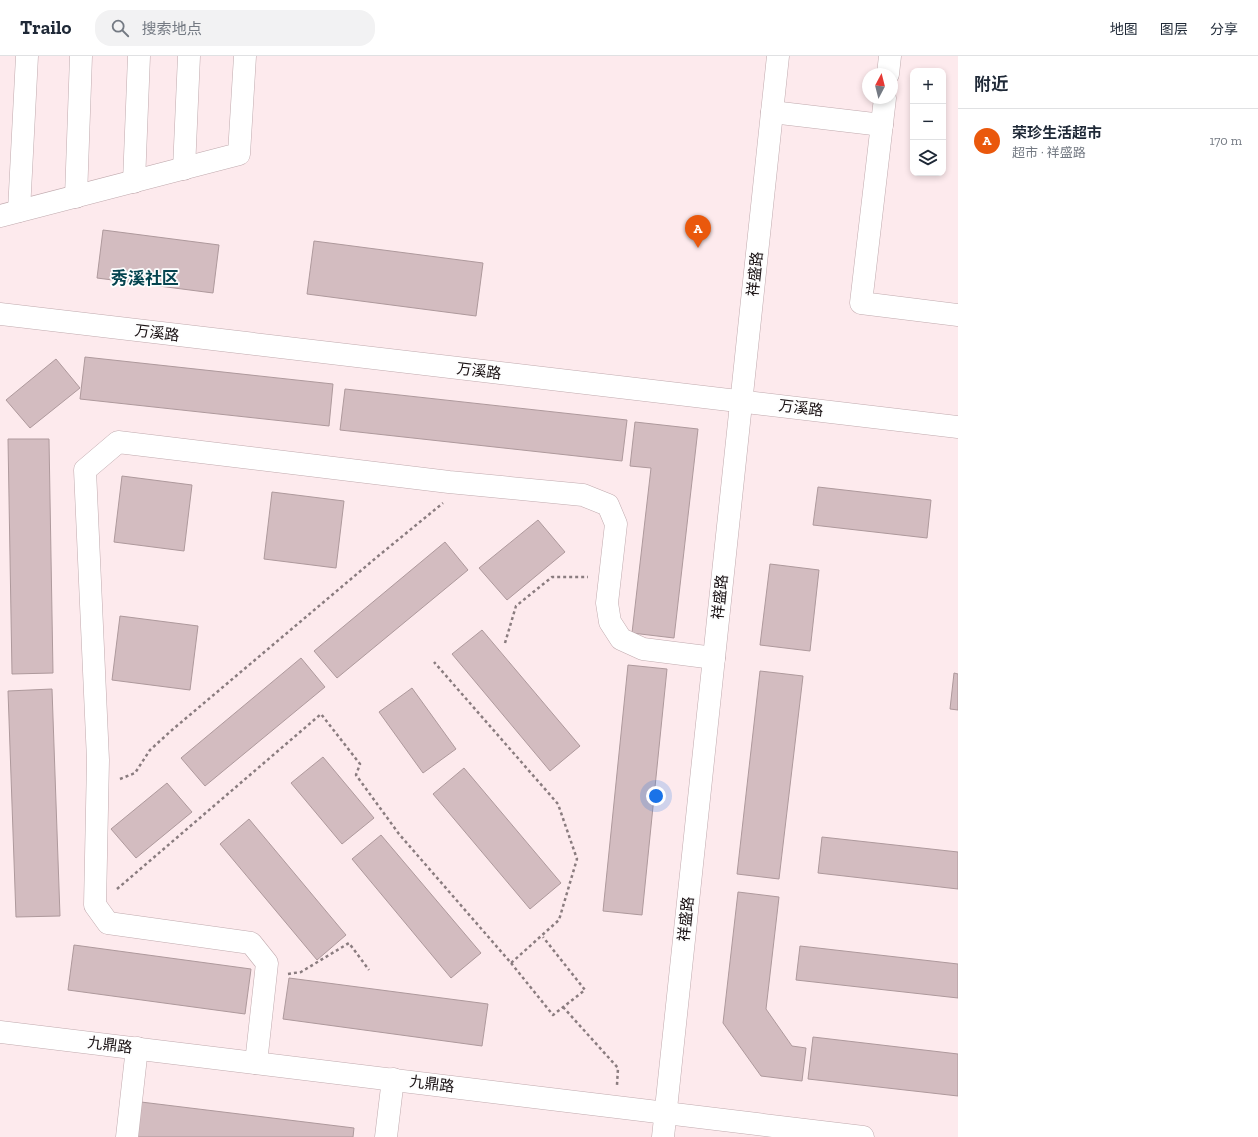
<!DOCTYPE html>
<html lang="zh">
<head>
<meta charset="utf-8">
<style>
	:root { --surface:#fff; --page:#f2f2f3; --text:#1f2937; --muted:#747a83; --line:#e0e1e3; --accent:#ea580c }
	body { margin:0; font-family:"Zilla Slab","Noto Sans SC",serif; background:var(--page); color:var(--text) }
	.controls { position:absolute; right:12px; top:12px; display:grid; overflow:hidden; border-radius:8px; box-shadow:0 2px 6px #0003 }
	.controls button { width:36px; height:36px; display:grid; place-items:center; padding:0; border:0; border-bottom:1px solid var(--line); background:var(--surface); color:var(--text); font:20px sans-serif }
	.compass { position:absolute; left:862px; top:12px; width:36px; height:36px; border-radius:50%; background:var(--surface); box-shadow:0 2px 6px #0003; rotate:7deg }
	.you { position:absolute; left:656px; top:740px; width:14px; height:14px; margin:-10px; border:3px solid #fff; border-radius:50%; background:#1a73e8; box-shadow:0 0 0 6px #1a73e833 }
	.badge { display:grid; place-items:center; width:26px; height:26px; border-radius:50%; background:var(--accent); color:#fff; font-size:13px; font-weight:700 }
	.pin { position:absolute; translate:-50% -33px; filter:drop-shadow(0 1px 2px #0008) }
	.pin::after { content:''; position:absolute; top:21px; width:14px; height:12px; background:inherit; clip-path:polygon(0 0,100% 0,50% 100%) }
	.list { margin:0; padding:0; list-style:none }
	h2 { display:flex; justify-content:space-between; align-items:center; height:52px; margin:0; padding:0 16px; font-size:17px }
	h2 small { font-size:13px; font-weight:400; color:var(--muted) }
	.list li { display:grid; grid-template-columns:26px 1fr auto; gap:12px; align-items:center; box-sizing:border-box; height:64px; padding:0 16px; border-top:1px solid var(--line) }
	.list b { display:block; font-size:15px; white-space:nowrap }
	.list p { margin:0; font-size:13px; white-space:nowrap; color:var(--muted) }
	.list em { font-size:13px; font-style:normal; color:var(--muted) }
	.icon { flex:none; width:22px; height:22px; fill:none; stroke:currentColor; stroke-width:2; stroke-linecap:round; stroke-linejoin:round }
	.map { position:relative; flex:none; width:958px; height:1081px; overflow:hidden }
	header { display:flex; align-items:center; gap:24px; box-sizing:border-box; height:56px; padding:0 20px; background:var(--surface); border-bottom:1px solid var(--line) }
	header strong { font-size:19px }
	nav { display:flex; gap:22px; margin-inline-start:auto; font-size:14px }
	.search { width:280px; height:36px; background:var(--page); display:flex; align-items:center; gap:10px; box-sizing:border-box; padding:0 14px; border-radius:16px; color:var(--muted); font-size:15px }
	main { display:flex }
	aside { flex:1; background:var(--surface) }
	.map>svg:first-child { display:block }
</style>
</head>
<body>
<header>
<strong>Trailo</strong>
<div class="search"><svg class="icon" aria-label="search" viewBox="0 0 24 24"><circle cx="10" cy="10" r="6"/><path d="M15 15l6 6"/></svg>搜索地点</div>
<nav><a>地图</a><a>图层</a><a>分享</a></nav>
</header>
<main>
<div class="map">
<svg width="958" height="1081" viewBox="0 0 958 1081">
	<rect width="100%" height="100%" fill="#fdeaed"/>
	<!-- building -->
	<g fill="#d3bcc0" stroke="#ae999c">
		<path d="M103,174l116,15 -6,48 -116,-15z"/>
		<path d="M314,185l169,22 -7,53 -169,-22z"/>
		<path d="M85,301l248,27 -4,42 -249,-27z"/>
		<path d="M56,303l24,29 -50,40 -24,-28z"/>
		<path d="M345,333l282,31 -5,41 -282,-31z"/>
		<path d="M635,366l63,7 -24,209 -42,-5 19,-165 -21,-2z"/>
		<path d="M8,383h41l4,234 -41,1z"/>
		<path d="M122,420l70,9 -8,66 -70,-9z"/>
		<path d="M818,431l113,13 -4,38 -114,-13z"/>
		<path d="M272,436l72,9 -8,67 -72,-9z"/>
		<path d="M538,464l27,32 -58,48 -28,-32z"/>
		<path d="M445,486l23,28 -131,108 -23,-27z"/>
		<path d="M770,508l49,6 -9,81 -50,-6z"/>
		<path d="M120,560l78,10 -8,64 -78,-10z"/>
		<path d="M482,574l98,116 -30,25 -98,-117z"/>
		<path d="M301,602l24,29 -120,99 -24,-28z"/>
		<path d="M628,609l39,4 -25,246 -39,-4z"/>
		<path d="M760,615l43,5 -24,203 -42,-5z"/>
		<path d="M954,617l4,1v36l-8,-1z"/>
		<path d="M412,632l44,61 -33,24 -44,-61z"/>
		<path d="M52,633l8,227 -44,1 -8,-226z"/>
		<path d="M323,701l51,61 -32,26 -51,-61z"/>
		<path d="M464,712l97,115 -31,26 -97,-115z"/>
		<path d="M167,727l25,29 -56,46 -25,-29z"/>
		<path d="M249,763l97,116 -29,25 -97,-116z"/>
		<path d="M381,779l100,118 -30,25 -99,-119z"/>
		<path d="M822,781l136,15v37l-140,-16z"/>
		<path d="M738,836l41,5 -13,112 26,37 14,2 -4,33 -41,-5 -38,-53z"/>
		<path d="M74,889l177,24 -6,45 -177,-24z"/>
		<path d="M800,890l158,18v34l-162,-18z"/>
		<path d="M289,922l199,26 -6,42 -199,-27z"/>
		<path d="M813,981l145,17v42l-150,-17z"/>
		<path d="M141,1046l213,26 -1,9h-216z"/>
	</g>
	<g fill="none" stroke-linecap="round" stroke-linejoin="round">
		<!-- minor casing -->
		<g stroke="#c0aaae" stroke-width="23">
			<g id="minor">
				<path d="M888,18l2,-18"/>
				<path d="M885,42l-24,205 97,12"/>
				<path d="M772,56l110,13"/>
				<path d="M184,113l5,-113"/>
				<path d="M134,126l5,-126"/>
				<path d="M76,141l5,-141"/>
				<path d="M19,155l8,-155"/>
				<path d="M0,160l239,-62 6,-98"/>
				<path d="M0,258l958,113"/>
				<path d="M0,976l863,105"/>
				<path d="M256,1007l11,-100 -16,-20 -143,-20 -13,-18 3,-145 -13,-290 33,-28 331,40 134,13 25,10 8,19 -9,79 3,19 11,17 22,10 71,9"/>
				<path d="M127,1081l10,-89"/>
				<path d="M386,1081l7,-58"/>
				<path d="M663,1081l115,-1081"/>
			</g>
		</g>
		<!-- path -->
		<g stroke="#8a7c7f" stroke-width="2.5" stroke-dasharray="3 3" stroke-linecap="butt">
			<path d="M505,587l11,-37 36,-29h36"/>
			<path d="M120,723l15,-6 15,-23 22,-20 205,-173 66,-54"/>
			<path d="M117,833l204,-175 39,50 -4,11 43,59 112,129 48,-43 18,-61 -19,-55 -124,-142"/>
			<path d="M511,907l42,52 32,-25 -42,-53"/>
			<path d="M288,918l13,-2 48,-29 20,27"/>
			<path d="M563,951l55,61 -1,17"/>
		</g>
		<!-- minor -->
		<use href="#minor" stroke="#fff" stroke-width="22"/>
	</g>
	<g text-anchor="middle" stroke-width="3.5" stroke-linejoin="round" paint-order="stroke">
		<!-- street labels -->
		<g font-size="15" fill="#181012" stroke="#fdfdfd">
			<text transform="translate(755 218) rotate(-84)" y="5">祥盛路</text>
			<text transform="translate(157 277) rotate(7)" y="5">万溪路</text>
			<text transform="translate(479 315) rotate(7)" y="5">万溪路</text>
			<text transform="translate(801 352) rotate(7)" y="5">万溪路</text>
			<text transform="translate(720 541) rotate(-84)" y="5">祥盛路</text>
			<text transform="translate(686 863) rotate(-84)" y="5">祥盛路</text>
			<text transform="translate(110 989) rotate(7)" y="5">九鼎路</text>
			<text transform="translate(432 1028) rotate(7)" y="5">九鼎路</text>
		</g>
		<!-- quarter labels -->
		<g font-size="17" font-weight="bold" fill="#05444f" stroke="#fdfdfd">
			<text x="145" y="228">秀溪社区</text>
		</g>
	</g>
</svg>
<div class="controls">
<button>+</button>
<button>−</button>
<button><svg class="icon" aria-label="layers" viewBox="0 0 24 24"><path d="M12 4l9 5-9 5-9-5zM3 14l9 5 9-5"/></svg></button>
</div>
<svg class="compass" viewBox="-18 -18 36 36"><path d="M0-13l5 13h-10z" fill="#e53935"/><path d="M0 13l5-13h-10z" fill="#747a83"/></svg>
<div class="you"></div>
<div class="pin badge" style="left:698px;top:192px">A</div>
</div>
<aside>
<h2>附近<small></small></h2>
<ul class="list">
<li><span class="badge">A</span><div><b>荣珍生活超市</b><p>超市 · 祥盛路</p></div><em>170 m</em></li>
</ul>
</aside>
</main>
</body>
</html>
